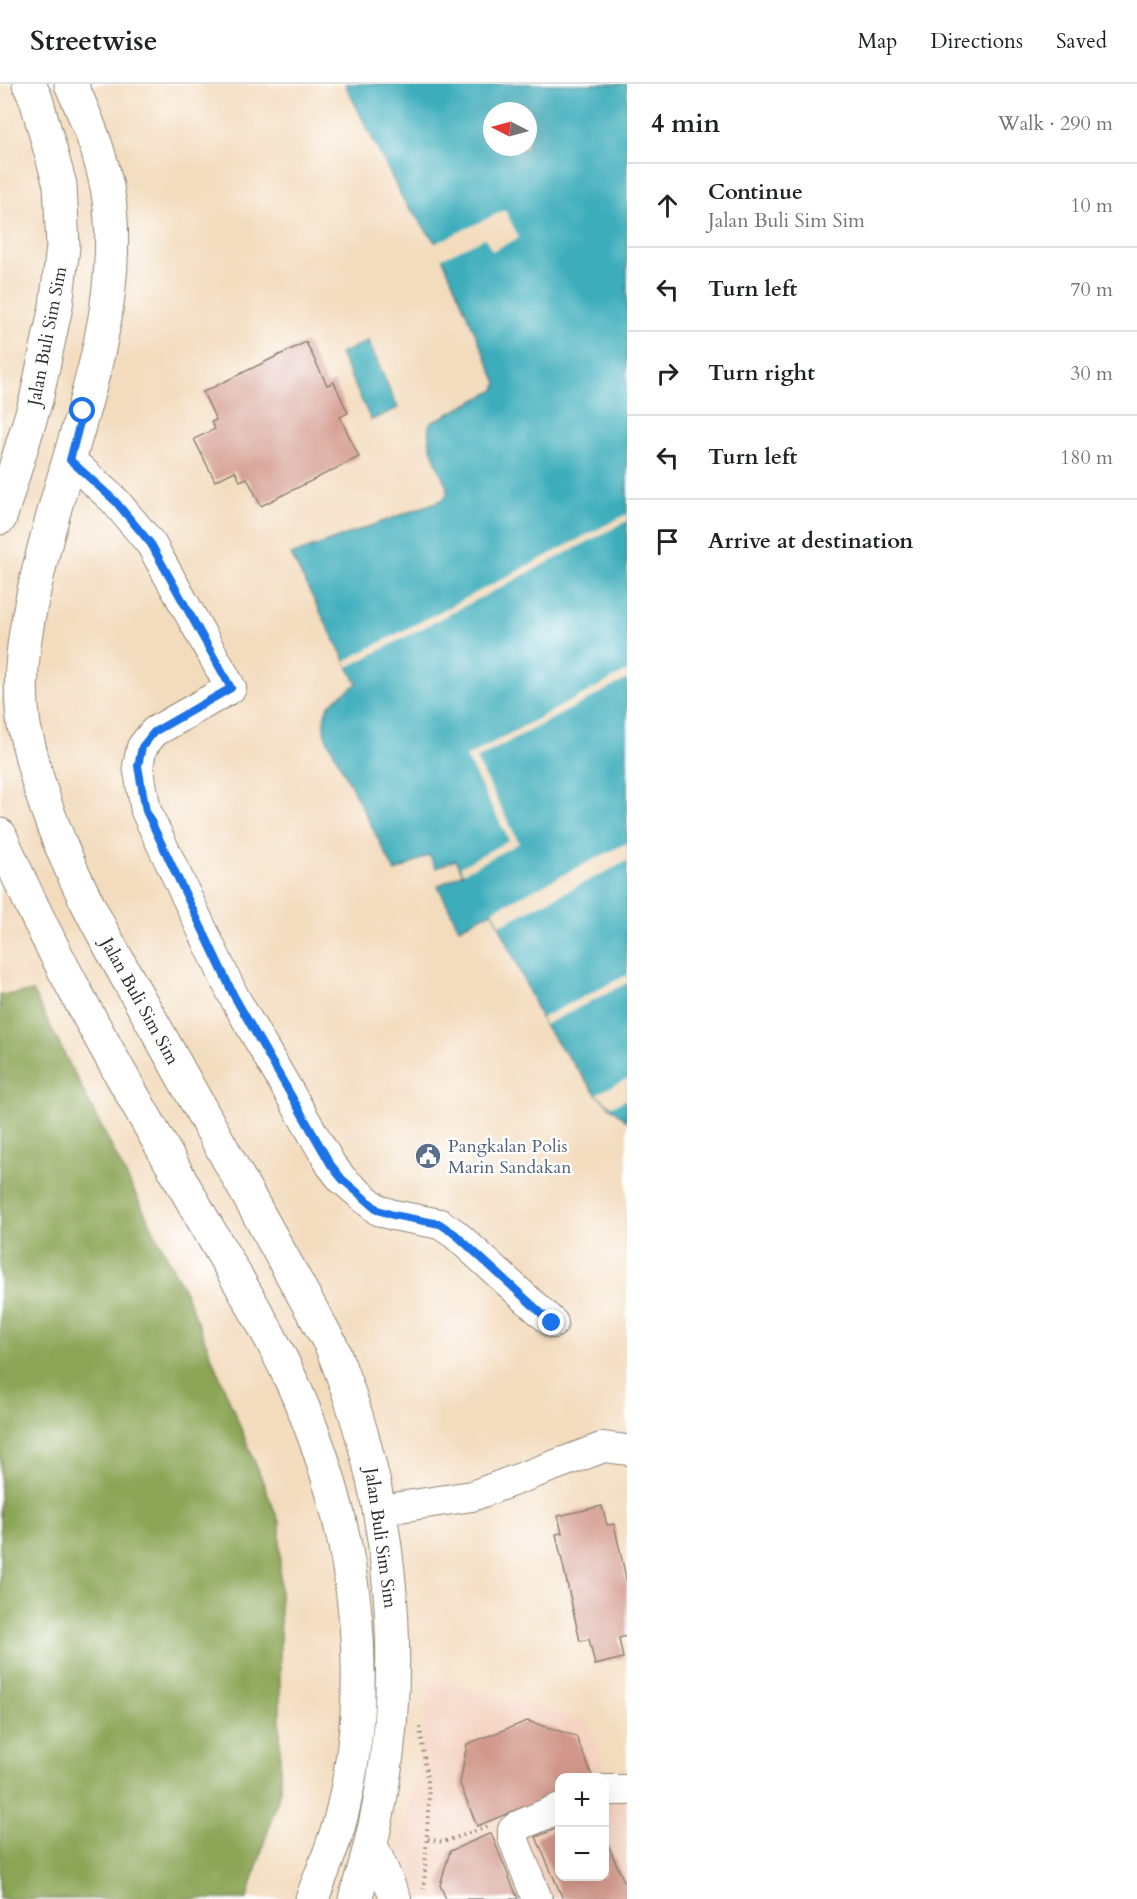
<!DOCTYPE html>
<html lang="en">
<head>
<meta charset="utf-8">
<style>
	:root { --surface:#fff; --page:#f6f6f6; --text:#202124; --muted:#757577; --line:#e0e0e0 }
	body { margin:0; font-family:Cardo,serif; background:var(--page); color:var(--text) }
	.controls { position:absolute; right:18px; bottom:18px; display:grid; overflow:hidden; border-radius:12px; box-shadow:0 6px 24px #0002 }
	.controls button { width:54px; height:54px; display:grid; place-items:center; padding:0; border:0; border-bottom:2px solid var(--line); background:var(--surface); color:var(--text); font:30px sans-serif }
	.compass { position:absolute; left:483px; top:18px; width:54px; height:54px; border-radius:50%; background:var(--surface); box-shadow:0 6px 24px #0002; rotate:276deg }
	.stop { position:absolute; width:18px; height:18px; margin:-14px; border:4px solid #1a73e8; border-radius:50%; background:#fff }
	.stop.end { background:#1a73e8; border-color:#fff; box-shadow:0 2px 6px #0008 }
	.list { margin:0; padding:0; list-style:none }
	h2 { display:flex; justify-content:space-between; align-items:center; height:78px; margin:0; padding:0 24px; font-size:26px }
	h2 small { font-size:20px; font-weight:400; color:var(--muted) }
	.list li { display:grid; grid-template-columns:39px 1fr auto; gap:18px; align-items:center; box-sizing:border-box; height:84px; padding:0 24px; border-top:2px solid var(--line) }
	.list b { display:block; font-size:22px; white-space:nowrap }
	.list p { margin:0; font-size:20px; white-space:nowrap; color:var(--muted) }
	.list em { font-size:20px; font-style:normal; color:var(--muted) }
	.icon { flex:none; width:33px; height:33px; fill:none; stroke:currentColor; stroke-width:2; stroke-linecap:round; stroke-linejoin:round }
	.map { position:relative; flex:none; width:627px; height:1815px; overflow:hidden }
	header { display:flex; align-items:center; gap:36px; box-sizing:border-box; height:84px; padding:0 30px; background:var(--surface); border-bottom:2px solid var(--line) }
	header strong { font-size:28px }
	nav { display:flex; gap:33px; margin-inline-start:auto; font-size:21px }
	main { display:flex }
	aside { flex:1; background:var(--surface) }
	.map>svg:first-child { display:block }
</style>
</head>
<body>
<header>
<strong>Streetwise</strong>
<nav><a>Map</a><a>Directions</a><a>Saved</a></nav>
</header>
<main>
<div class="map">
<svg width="627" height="1815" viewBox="0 0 627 1815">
	<rect width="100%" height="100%" fill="#fff"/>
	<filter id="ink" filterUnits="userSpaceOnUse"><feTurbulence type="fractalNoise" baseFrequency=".0167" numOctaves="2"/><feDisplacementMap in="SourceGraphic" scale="12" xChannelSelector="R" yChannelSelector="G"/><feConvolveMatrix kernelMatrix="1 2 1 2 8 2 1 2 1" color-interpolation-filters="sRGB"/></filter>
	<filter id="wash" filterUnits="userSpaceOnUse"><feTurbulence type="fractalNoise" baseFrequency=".008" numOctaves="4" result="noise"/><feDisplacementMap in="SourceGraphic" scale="24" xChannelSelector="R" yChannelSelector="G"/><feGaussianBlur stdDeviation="1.35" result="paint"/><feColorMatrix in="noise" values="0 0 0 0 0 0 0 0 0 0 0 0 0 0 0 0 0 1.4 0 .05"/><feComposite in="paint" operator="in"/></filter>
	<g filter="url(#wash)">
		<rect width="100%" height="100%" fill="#f3dcbe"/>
		<!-- built -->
		<path fill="#f4d3c1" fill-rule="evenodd" d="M430,1594l158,43 20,55 19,2v121h-245l20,-57 15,-76zM560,1694h44v98h-44z"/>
		<!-- forest -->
		<path fill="#8ba455" stroke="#5b6840" stroke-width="1.5" d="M33,908l153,302 94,230v267l-33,108h-247v-904z"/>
		<!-- water -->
		<g fill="#3eadbb" stroke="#346c73" stroke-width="1.5" fill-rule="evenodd">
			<path d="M345,0h282v1037l-31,-27 -52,-69 -51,-114 -34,17 -21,-42 25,-13 -8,-13 -19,8 -7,-13 -34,17 -70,-137c-5,-31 9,-35 32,-51l-66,-129 151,-55 5,-6v-6c-6,-17 -24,-49 -17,-65l65,-33 2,-7 -61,-140 -32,-42zM492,27h36v36h-36z"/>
			<path d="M368,257l30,67 -27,12 -31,-66z"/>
		</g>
		<!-- pier -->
		<g fill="#f3dcbe">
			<path d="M505,126l14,28 -27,13 -7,-13 -45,21 -6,-15z"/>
			<path d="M627,430v7l-279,146 -3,-6z"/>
			<path d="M627,587v8l-151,80 43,84 -56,30 -3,-6 49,-27 -43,-83z"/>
			<path d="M627,759v18l-127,64 -7,-15z"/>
			<path d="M627,891v8l-83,42 -3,-7z"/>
			<path d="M627,995v20l-15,7 -16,-12z"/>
		</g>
		<g id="blocks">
			<!-- building -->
			<g fill="#d2978a">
				<path d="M306,258l21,43 7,-3 14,31 -8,4 19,40 -98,49 -14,-28 -7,3 -5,-10 -20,10 -21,-42 21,-10 -4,-7 5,-2 -13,-28z"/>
				<path d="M602,1422l5,19 7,-1 13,58v54l-8,2 4,20 -28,7 -6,-26 -9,2 -24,-107 6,-1 -4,-17z"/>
				<path d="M527,1637l49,15 17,42h-33v14l-83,34 -17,-42 7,-40z"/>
				<path d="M560,1743v49h44v-40l23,52v11h-64l-27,-62z"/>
				<path d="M491,1749l27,66h-72l-6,-14 10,-34z"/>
			</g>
		</g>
	</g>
	<g filter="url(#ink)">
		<use href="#blocks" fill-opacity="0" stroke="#8f8474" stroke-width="1.5"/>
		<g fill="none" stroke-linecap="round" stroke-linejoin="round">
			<!-- minor casing -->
			<g stroke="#8f8474" stroke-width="32">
				<g id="minor">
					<path d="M70,376l45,41 36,43 80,144 -77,44 -12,15 -4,19 8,45 88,186 97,168 11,14 36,31 15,5 47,9 15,10 98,89"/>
					<path d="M380,1426l92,-14 132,-49 23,3"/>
					<path d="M604,1706h23"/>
					<path d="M371,1757l25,58"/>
					<path d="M537,1815l-24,-61v-8l5,-4 42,-18"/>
				</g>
			</g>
			<!-- major casing -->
			<g stroke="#8f8474" stroke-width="35">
				<g id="major">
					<path d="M71,0c19,42 38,89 40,136 7,118 -45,232 -71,345 -13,53 -24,107 -16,161 2,11 6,22 8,33 25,100 78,188 128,277 57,103 114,206 171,309 71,175 83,374 24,554"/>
					<path d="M0,434l36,-118 20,-94 7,-59 -3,-62 -24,-86 -7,-15"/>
					<path d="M0,751c55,130 128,251 197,374 32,57 68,113 95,173 52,115 78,246 61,372 -3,21 -7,43 -12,63 -7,28 -19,55 -29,82"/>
				</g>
			</g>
			<!-- path -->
			<g stroke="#8f8474" stroke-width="4" stroke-dasharray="1.5 4.5" stroke-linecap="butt">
				<path d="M420,1643l9,66 -5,96"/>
				<path d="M428,1755l15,3 44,-15"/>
			</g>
			<!-- minor -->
			<use href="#minor" stroke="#fff" stroke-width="30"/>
			<!-- major -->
			<use href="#major" stroke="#fff" stroke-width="33"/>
		</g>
	</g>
	<g fill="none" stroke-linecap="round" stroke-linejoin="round" filter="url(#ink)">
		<!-- route -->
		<path stroke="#1a73e8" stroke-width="8" d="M83,327l-13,49 45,41 36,43 80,144 -77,44 -12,15 -4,19 8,45 88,185 97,169 11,14 36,31 15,5 47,9 15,10 97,89"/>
	</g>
	<!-- icons -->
	<defs>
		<g id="civic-disc" transform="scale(1.35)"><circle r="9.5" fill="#5c6f8a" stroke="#fff"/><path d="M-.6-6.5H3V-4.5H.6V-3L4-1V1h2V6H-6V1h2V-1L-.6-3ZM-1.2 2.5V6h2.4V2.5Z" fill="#fff"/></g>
	</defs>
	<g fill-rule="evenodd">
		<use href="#civic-disc" x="428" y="1072"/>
	</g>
	<g text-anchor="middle" stroke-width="4.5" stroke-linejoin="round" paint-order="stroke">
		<!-- street labels -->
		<g font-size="18" fill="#2b2b2b" stroke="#fff">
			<text transform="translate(47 252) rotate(-79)" y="6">Jalan Buli Sim Sim</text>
			<text transform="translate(140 917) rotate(61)" y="6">Jalan Buli Sim Sim</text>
			<text transform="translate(381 1454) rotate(82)" y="6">Jalan Buli Sim Sim</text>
		</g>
		<!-- service labels -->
		<g font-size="18" fill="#4e5e75" stroke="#fff" text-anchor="start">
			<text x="448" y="1068">Pangkalan Polis<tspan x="448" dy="21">Marin Sandakan</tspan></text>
		</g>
	</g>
</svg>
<div class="controls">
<button>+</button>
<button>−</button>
</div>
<svg class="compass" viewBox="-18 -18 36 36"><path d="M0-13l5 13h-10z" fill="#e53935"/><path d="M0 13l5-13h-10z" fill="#757577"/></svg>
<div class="stop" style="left:83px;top:327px"></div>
<div class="stop end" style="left:552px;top:1239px"></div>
</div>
<aside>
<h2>4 min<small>Walk · 290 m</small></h2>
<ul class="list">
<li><svg class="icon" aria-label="ahead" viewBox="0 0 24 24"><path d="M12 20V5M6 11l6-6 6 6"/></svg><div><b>Continue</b><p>Jalan Buli Sim Sim</p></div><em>10 m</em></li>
<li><svg class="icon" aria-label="left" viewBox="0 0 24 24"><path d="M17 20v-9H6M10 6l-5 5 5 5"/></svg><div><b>Turn left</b></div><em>70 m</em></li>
<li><svg class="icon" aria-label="right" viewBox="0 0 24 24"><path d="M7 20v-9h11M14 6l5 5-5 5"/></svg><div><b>Turn right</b></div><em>30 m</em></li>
<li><svg class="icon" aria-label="left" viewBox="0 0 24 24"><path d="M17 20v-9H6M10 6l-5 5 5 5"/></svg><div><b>Turn left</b></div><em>180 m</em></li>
<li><svg class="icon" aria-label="arrive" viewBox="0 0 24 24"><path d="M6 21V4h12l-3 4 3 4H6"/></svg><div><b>Arrive at destination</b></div></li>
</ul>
</aside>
</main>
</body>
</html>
